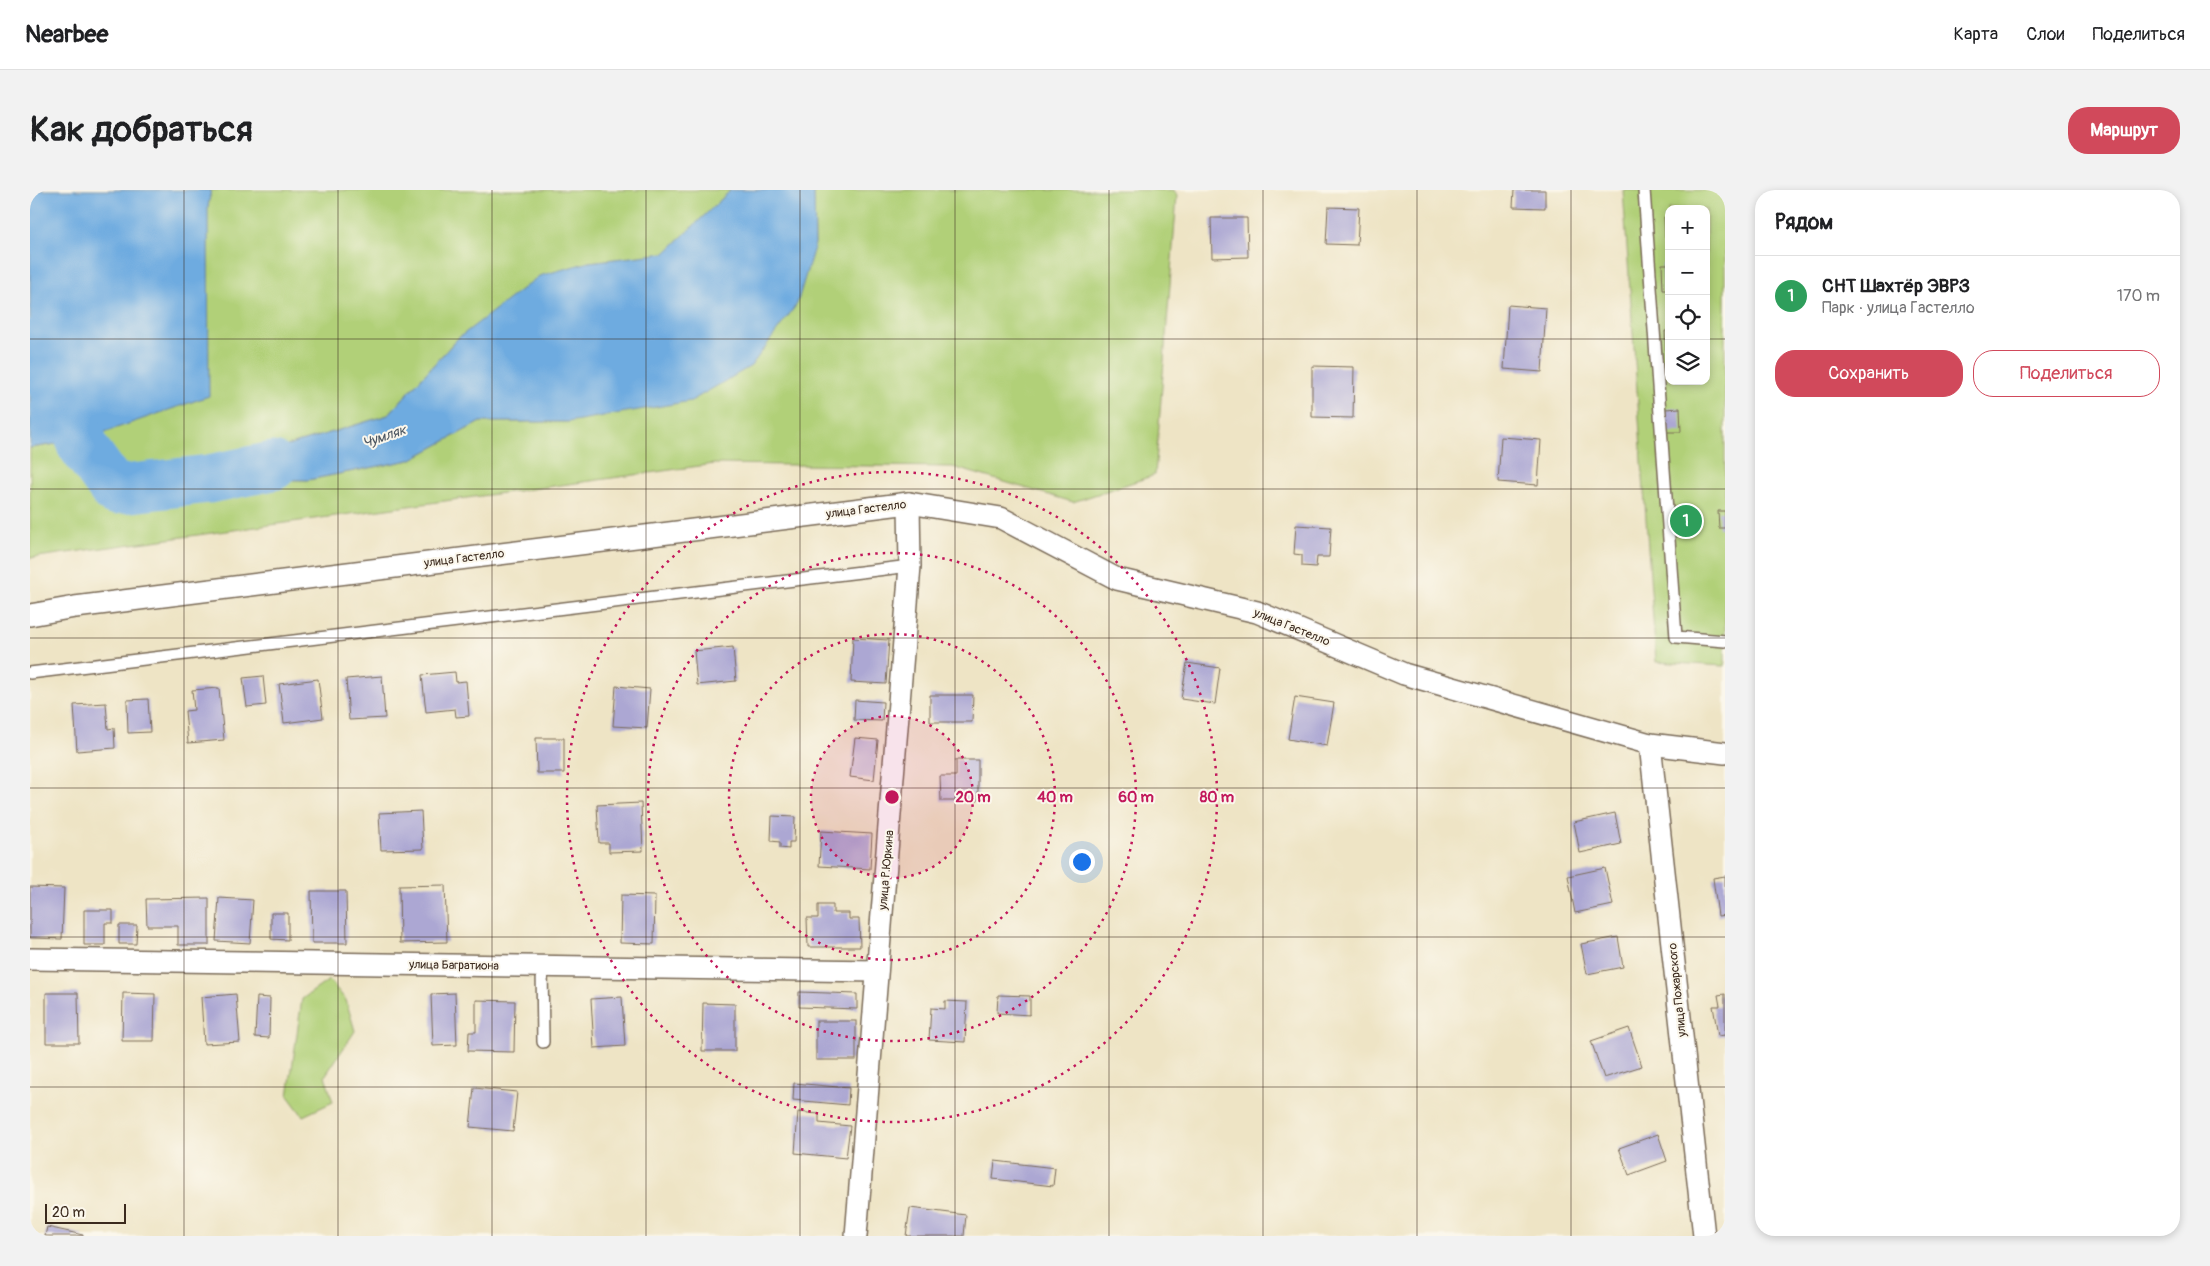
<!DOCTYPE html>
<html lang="ru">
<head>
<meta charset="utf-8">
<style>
	:root { --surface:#fff; --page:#f2f2f2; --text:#202124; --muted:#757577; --line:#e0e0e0; --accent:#d1495b }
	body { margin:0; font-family:Pangolin,sans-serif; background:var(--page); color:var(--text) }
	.controls { position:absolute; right:15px; top:15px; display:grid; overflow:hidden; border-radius:10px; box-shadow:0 2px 8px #0003 }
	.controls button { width:45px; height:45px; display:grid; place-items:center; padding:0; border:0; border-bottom:1px solid var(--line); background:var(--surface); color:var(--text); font:25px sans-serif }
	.scale { position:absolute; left:15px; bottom:12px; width:81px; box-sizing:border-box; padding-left:5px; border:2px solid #3b2a1e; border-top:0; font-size:14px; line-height:18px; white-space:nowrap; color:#3b2a1e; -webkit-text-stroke:4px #fbf7ec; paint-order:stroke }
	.you { position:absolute; left:1051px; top:671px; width:18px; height:18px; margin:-12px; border:4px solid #fff; border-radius:50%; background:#1a73e8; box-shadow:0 0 0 8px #1a73e833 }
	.badge { display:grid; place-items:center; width:32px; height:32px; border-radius:50%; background:var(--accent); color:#fff; font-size:16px; font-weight:700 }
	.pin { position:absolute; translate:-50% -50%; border:2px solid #fff; box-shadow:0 1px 5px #0006 }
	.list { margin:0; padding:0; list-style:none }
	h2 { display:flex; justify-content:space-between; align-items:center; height:65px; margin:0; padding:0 20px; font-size:21px }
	h2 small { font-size:16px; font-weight:400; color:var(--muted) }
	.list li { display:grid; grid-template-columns:32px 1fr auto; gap:15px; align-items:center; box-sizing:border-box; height:80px; padding:0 20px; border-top:1px solid var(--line) }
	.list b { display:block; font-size:19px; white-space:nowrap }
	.list p { margin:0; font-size:16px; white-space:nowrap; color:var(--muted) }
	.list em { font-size:16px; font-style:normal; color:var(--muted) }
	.actions { display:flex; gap:10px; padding:15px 20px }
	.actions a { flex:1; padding:11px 0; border:1px solid var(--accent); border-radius:20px; text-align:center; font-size:18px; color:var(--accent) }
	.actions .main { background:var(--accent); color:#fff }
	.icon { flex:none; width:28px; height:28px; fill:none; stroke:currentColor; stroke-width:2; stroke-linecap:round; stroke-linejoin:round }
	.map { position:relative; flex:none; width:1695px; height:1046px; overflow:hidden; border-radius:20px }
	header { display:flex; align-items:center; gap:30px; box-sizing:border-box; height:70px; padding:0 25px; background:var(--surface); border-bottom:1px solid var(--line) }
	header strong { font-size:24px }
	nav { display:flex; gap:28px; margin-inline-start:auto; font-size:18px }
	.intro { display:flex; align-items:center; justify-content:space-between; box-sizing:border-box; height:120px; padding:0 30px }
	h1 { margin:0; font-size:35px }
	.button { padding:12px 22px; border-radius:20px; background:var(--accent); color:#fff; font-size:18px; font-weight:700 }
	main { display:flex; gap:30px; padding:0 30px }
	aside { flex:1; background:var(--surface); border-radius:20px; box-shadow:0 2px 8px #0003 }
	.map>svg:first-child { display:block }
</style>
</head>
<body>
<header>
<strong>Nearbee</strong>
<nav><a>Карта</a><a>Слои</a><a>Поделиться</a></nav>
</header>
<div class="intro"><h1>Как добраться</h1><a class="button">Маршрут</a></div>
<main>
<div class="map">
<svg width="1695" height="1046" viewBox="0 0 1695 1046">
	<rect width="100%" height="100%" fill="#fbf7ec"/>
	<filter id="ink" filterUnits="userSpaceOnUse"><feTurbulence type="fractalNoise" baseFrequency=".02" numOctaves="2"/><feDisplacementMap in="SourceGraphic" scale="10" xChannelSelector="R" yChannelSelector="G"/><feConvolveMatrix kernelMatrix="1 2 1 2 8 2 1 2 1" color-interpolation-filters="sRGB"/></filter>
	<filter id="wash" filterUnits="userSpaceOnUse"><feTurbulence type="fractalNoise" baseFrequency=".0096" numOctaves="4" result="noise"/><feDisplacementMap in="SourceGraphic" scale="20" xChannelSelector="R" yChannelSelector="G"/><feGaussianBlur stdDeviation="1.12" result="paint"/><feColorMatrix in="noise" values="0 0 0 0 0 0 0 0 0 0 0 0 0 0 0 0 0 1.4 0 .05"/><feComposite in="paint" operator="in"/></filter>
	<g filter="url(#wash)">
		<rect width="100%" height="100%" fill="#eee4c5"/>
		<!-- green -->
		<g fill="#b1d078" stroke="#767d4b" fill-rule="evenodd">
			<path d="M181,0h520l-66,64 -76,8 -132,77 -69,76 -107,33 -71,31 98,1 102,-20 70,-38h88l247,-178 -1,-54h360l3,6 -22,279 -82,27 -120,-35 -239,-3 -684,94v-110l52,-8 126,-233z"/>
			<path d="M1593,0h102v476l-69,-4zM1639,19h37v172h-37z"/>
			<path d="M299,790l17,20 9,31 -30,45 8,26 -30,14 -15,-20 14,-97z"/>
		</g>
		<!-- water -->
		<g fill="#6eabe0" stroke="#546a7f">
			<path d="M0,0h181l-3,17 1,189 -127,44 -52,8z"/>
			<path d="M701,0h83l1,54 -18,60 -46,62 -60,35 -123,21h-88l-70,38 -102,20 -99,-1 72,-31 107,-33 69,-76 82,-63 50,-14 76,-9z"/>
		</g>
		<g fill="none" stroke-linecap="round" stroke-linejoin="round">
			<!-- river -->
			<path stroke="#6eabe0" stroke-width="49" d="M0,154l52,96 -1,4 33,46 95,-11 64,-13"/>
		</g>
		<g id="blocks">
			<!-- building -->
			<g fill="#aca7d3">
				<path d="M1484,0h31v18l-32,-1z"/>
				<path d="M1298,17l31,1 -2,37 -31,-1z"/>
				<path d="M1634,27h5v21h-4z"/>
				<path d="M1181,28h36l1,39 -36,1z"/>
				<path d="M1632,74h7v26h-6z"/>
				<path d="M1478,115l38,3 -4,64 -38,-3z"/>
				<path d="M1635,141h4v28h-3z"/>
				<path d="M1282,176l42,1 -1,51 -41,-1z"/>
				<path d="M1650,218l1,24h-15l-1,-23z"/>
				<path d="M1471,247l40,3 -3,45 -40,-3z"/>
				<path d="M1688,321h7v17h-6z"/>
				<path d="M1266,335l35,2 -2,30h-12l-1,10 -14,-1v-11l-8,-1z"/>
				<path d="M823,448l36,2 -3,44 -35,-2z"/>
				<path d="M703,457l3,34 -39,4 -3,-34z"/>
				<path d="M1157,473l33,5 -5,36 -34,-5z"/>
				<path d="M425,482l1,10 10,-1 3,35 -13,1 -1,-8 -29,3 -4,-37z"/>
				<path d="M233,486l3,29 -19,2 -4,-29z"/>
				<path d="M352,486l3,42 -36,2 -3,-41z"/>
				<path d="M288,489l5,39 -39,5 -5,-39z"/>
				<path d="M586,496l34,3 -3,39 -34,-2z"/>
				<path d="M189,498l5,52 -36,3 -3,-32 9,-1 -2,-20z"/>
				<path d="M900,505h43l-1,27h-42z"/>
				<path d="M1265,507l39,6 -7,43 -39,-7z"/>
				<path d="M118,509l2,33 -22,1 -1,-33z"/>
				<path d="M825,510l28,2 -1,19 -28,-1z"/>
				<path d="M76,513l2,26 6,-1 1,20 -38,3 -3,-46z"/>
				<path d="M506,548h28v35h-27z"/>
				<path d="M825,548l23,2 -4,40 -24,-3z"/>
				<path d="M926,570h22v41h-37l-1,-25h16z"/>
				<path d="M611,613l2,48 -34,1v-9h-10l-2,-38z"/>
				<path d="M391,621l2,38 -42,1 -2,-37z"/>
				<path d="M1585,623l6,31 -41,9 -6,-31z"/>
				<path d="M742,626l23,1 -1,25h-5v7l-9,-1v-6l-9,-1z"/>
				<path d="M791,641l51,3 -2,35 -51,-3z"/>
				<path d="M1575,678l8,37 -38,8 -7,-37z"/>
				<path d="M1695,686v39l-7,1 -5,-38z"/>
				<path d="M415,695l2,57 -47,1 -1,-57z"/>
				<path d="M0,697l34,1 -2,51 -32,-1z"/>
				<path d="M281,701h35l1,52h-35z"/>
				<path d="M591,705l34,1 -1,48 -34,-1z"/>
				<path d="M179,708v47h-31v-19h-31l-1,-27z"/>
				<path d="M189,708l34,2 -3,43 -34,-2z"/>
				<path d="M788,715h15v8h16v6h10l1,28h-52l-1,-29h11z"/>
				<path d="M54,720h29v13h-8v22h-21z"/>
				<path d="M241,723h17v27l-17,-1z"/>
				<path d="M89,735h18l-1,19h-17z"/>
				<path d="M1588,747l5,30 -36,7 -6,-30z"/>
				<path d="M769,802l58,2v15l-58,-2z"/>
				<path d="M16,803h32l1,50h-33z"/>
				<path d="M93,803l32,1 -1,47h-32z"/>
				<path d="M425,803l2,52 -24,1 -2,-52z"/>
				<path d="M206,804l4,48 -36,2 -3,-47z"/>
				<path d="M1695,804v41l-7,1 -5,-30h7l-2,-11z"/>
				<path d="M968,805l32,1v19l-33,-2z"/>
				<path d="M227,807l13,1 -1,40 -14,-1z"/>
				<path d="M592,807l3,49 -31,2 -3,-49z"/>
				<path d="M446,810l39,1 -1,51 -46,-1 1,-19h7z"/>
				<path d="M915,811l22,1 -2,40 -36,-2 2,-32 14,1z"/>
				<path d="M673,813l32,1v47h-33z"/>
				<rect x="786" y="831" width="40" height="39"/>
				<path d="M1599,838l13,38 -38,12 -13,-37z"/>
				<path d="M764,893l55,5 -1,17 -55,-5z"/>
				<path d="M444,898l43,4 -4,39 -43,-4z"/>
				<path d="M768,922l21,2v9l31,3 -4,32 -51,-5z"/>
				<path d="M1628,944l9,27 -38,14 -10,-27z"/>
				<path d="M965,971l60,7 -2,18 -60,-7z"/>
				<path d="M880,1018l56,7 -2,21h-58z"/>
				<path d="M17,1037l36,8v1h-38z"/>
			</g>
		</g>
	</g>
	<g filter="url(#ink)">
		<use href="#blocks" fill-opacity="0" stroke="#7a6b58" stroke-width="1"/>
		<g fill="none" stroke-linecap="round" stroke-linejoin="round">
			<!-- lane casing -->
			<g stroke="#7a6b58" stroke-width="14">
				<g id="lane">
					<path d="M1614,0l32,447 49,4"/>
					<path d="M0,483l880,-107"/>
					<path d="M512,776l1,76"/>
				</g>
			</g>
			<!-- street casing -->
			<g stroke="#7a6b58" stroke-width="24">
				<g id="street">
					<path d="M0,425l45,-8 834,-104 92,15 116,61 140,33 147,62 246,70 75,9"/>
					<path d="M1620,554l54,492"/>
					<path d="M0,769l847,12"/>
					<path d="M826,1046l54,-670 -1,-63"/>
				</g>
			</g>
			<!-- lane -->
			<use href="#lane" stroke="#fff" stroke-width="11"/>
			<!-- street -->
			<use href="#street" stroke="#fff" stroke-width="21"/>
		</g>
	</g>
	<!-- grid -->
	<path fill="none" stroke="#3b2a1e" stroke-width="1" stroke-opacity="0.55" d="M154,0v1046M308,0v1046M462,0v1046M616,0v1046M770,0v1046M925,0v1046M1079,0v1046M1233,0v1046M1387,0v1046M1541,0v1046M0,149h1639M1676,149h19M0,299h1695M0,448h1695M0,598h1695M0,747h1695M0,897h1695"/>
	<!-- distance rings -->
	<circle cx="862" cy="607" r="81" fill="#c2185b" fill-opacity=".12"/>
	<g fill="none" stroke="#c2185b" stroke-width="2.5" stroke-dasharray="2.5 5">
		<circle cx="862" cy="607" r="81"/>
		<circle cx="862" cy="607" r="163"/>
		<circle cx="862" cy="607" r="244"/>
		<circle cx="862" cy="607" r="325"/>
	</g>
	<g text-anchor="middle" stroke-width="4" stroke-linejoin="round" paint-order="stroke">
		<!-- street labels -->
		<g font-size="12" fill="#3b2a1e" stroke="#fbf7ec">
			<text transform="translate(836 319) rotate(-7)" y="4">улица Гастелло</text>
			<text transform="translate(434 368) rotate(-7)" y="4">улица Гастелло</text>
			<text transform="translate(1262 437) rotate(22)" y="4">улица Гастелло</text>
			<text transform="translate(856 680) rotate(-85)" y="4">улица Р.Юркина</text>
			<text transform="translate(424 775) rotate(1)" y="4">улица Багратиона</text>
			<text transform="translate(1647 800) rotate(-96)" y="4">улица Пожарского</text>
		</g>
		<!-- water labels -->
		<g font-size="14" font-style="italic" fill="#4d5762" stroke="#fbf7ec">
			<text transform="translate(354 246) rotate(-19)" y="5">Чумляк</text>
		</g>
	</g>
	<circle cx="862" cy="607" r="8" fill="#c2185b" stroke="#fbf7ec" stroke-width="2.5"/>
	<g font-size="15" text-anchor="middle" font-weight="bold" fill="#c2185b" stroke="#fbf7ec" stroke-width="4" stroke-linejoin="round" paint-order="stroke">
		<text x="943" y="612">20 m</text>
		<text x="1025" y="612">40 m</text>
		<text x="1106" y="612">60 m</text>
		<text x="1187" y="612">80 m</text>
	</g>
</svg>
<div class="controls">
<button>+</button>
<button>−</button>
<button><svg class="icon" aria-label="locate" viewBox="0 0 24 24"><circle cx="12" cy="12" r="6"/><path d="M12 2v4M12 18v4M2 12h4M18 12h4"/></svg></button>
<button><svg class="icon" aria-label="layers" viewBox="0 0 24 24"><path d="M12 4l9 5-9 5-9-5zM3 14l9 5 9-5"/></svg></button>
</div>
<div class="scale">20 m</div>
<div class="you"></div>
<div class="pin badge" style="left:1656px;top:331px;background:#2e9e5b">1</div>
</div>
<aside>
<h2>Рядом<small></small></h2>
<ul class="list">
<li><span class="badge" style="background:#2e9e5b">1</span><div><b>СНТ Шахтёр ЭВРЗ</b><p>Парк · улица Гастелло</p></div><em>170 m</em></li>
</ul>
<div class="actions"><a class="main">Сохранить</a><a>Поделиться</a></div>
</aside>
</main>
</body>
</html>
